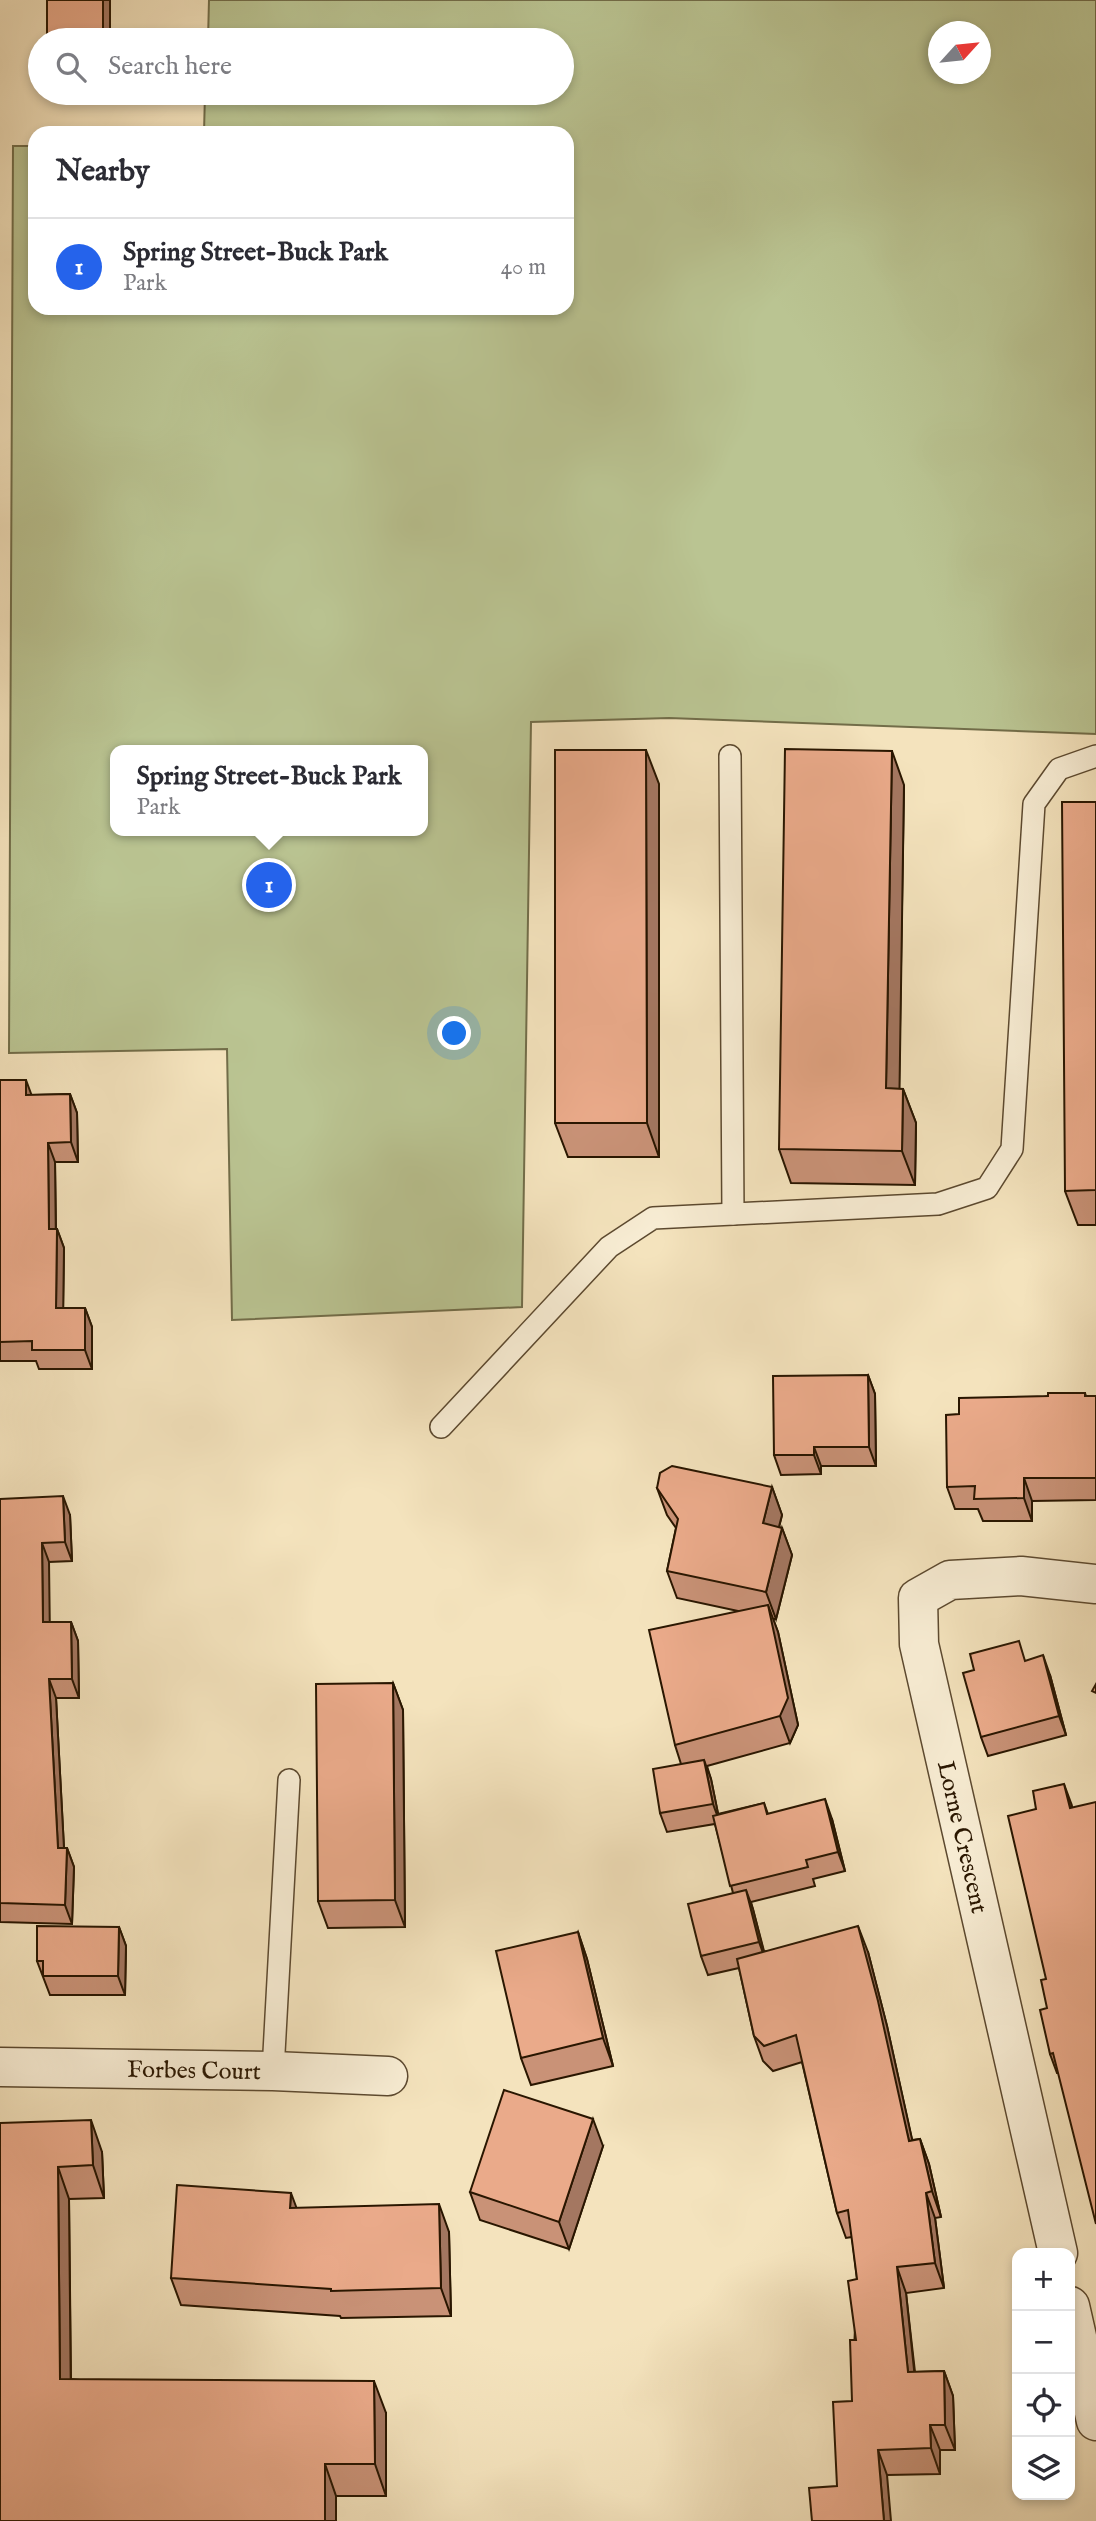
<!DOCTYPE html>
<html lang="en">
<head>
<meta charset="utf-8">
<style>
	:root { --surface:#fff; --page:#f2f2f3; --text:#2b2b33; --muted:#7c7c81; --line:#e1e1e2; --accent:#2563eb }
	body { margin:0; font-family:"IM FELL English",serif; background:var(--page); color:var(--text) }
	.controls { position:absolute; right:21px; bottom:21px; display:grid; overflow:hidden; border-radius:14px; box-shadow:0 4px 10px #0003 }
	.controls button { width:63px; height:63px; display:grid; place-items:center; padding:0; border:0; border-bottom:2px solid var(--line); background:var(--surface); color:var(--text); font:35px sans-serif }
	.compass { position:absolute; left:928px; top:21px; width:63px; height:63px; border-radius:50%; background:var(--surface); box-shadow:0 4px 10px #0003; rotate:63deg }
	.you { position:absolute; left:455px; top:1034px; width:24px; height:24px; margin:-18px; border:5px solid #fff; border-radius:50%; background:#1a73e8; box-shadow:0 0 0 10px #1a73e833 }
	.badge { display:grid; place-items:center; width:46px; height:46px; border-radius:50%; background:var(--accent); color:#fff; font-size:23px; font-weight:700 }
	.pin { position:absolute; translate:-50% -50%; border:4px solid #fff; box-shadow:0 2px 7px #0006 }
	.popup { position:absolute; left:110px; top:745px; width:318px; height:91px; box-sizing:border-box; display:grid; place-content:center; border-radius:14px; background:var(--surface); filter:drop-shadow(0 2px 5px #0005); font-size:23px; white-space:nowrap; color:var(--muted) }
	.popup b { font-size:26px; color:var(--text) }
	.popup::after { content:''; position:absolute; left:50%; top:100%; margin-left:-14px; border:14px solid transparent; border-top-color:var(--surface) }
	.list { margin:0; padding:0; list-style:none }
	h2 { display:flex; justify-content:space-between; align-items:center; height:91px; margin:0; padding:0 28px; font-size:30px }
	h2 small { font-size:23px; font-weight:400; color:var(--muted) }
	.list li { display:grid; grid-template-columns:46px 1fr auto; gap:21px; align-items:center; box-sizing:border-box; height:98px; padding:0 28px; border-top:2px solid var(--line) }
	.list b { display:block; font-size:26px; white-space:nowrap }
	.list p { margin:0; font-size:23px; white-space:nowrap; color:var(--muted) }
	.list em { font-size:23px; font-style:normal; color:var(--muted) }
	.icon { flex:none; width:38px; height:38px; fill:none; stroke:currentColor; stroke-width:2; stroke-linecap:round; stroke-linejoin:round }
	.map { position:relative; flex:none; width:1096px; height:2521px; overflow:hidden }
	.search { position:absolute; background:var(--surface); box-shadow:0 4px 10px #0003; left:28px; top:28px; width:546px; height:77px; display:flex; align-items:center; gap:18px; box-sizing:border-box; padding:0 24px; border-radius:38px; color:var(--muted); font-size:26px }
	.panel { position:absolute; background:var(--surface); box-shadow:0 4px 10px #0003; left:28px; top:126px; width:546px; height:189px; border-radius:21px }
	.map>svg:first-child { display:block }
</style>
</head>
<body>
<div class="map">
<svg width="1096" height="2521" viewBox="0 0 1096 2521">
	<rect width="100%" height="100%" fill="#f4e3bd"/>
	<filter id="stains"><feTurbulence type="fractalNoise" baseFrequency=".00286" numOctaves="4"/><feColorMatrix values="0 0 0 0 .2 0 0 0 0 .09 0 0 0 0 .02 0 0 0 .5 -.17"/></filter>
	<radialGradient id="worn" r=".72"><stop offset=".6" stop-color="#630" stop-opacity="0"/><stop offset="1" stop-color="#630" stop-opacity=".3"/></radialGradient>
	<!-- green -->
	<path fill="#bac492" stroke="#726d49" stroke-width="2" fill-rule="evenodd" d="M209,0h887v734l-427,-16 -138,4 -9,585 -290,13 -5,-271 -218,4 4,-907h22v162h532v-175h-363l1,-40h357v-53h-354zM939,32h42v42h-42zM115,750h308v81h-308z"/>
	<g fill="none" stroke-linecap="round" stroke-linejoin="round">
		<!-- service casing -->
		<g stroke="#5c492f" stroke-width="24">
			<g id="service">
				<path d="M730,756l3,458"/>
				<path d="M441,1427l168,-180 44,-29 285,-14 49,-16 25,-39 22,-345 25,-35 37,-13"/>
				<path d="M273,2071l16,-291"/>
			</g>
		</g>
		<!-- minor casing -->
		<g stroke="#5c492f" stroke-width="41">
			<g id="minor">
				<path d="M0,2067l273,4 115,5"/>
				<path d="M1058,2253l-139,-609 -1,-46 32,-18 71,-4 75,8"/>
				<path d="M1070,2306l26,115"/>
			</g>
		</g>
		<!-- service -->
		<use href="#service" stroke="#f8edd4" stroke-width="21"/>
		<!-- minor -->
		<use href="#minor" stroke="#f8edd4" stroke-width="38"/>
	</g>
	<!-- wall -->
	<g fill="#c99277" stroke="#291600" stroke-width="2">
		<path d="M659,784v373h-91l-13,-34z"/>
		<path d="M904,785l-5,304h4l13,34 -1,62 -124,-2 -12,-34z"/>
		<path d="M1096,802v423h-18l-13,-34z"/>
		<path d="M0,1080l32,15 38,-1 7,19 1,49h-23l1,67h1l7,19 -1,60h22l7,19v42h-53l-3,-8h-36z"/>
		<path d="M868,1375l7,19 1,72h-55v8l-40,1 -7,-20z"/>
		<path d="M1085,1393l1,3h10v104l-64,1v20h-49l-5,-12h-23l-8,-22 12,-73 89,-18z"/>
		<path d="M772,1487l10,28 -3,12 3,1 10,27 -16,64h-3l5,13 20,93 -8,18 -83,23 4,13 7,35 46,-11 4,11 64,5 13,52 -32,8 2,7 -64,16 13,49 104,1 19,74 25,114 8,-1 9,25 12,53 -6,1 9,70 -38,5 9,79 29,-1 9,25 2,54h-15v24l-53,1 -50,11 15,-85 5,-122 -5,-42 -6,1 -9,-25 -35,-151 -29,9 -10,-10 -9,-25 -15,-68 -31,7 -7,-19 32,-63 -18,-69 -48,8 -7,-19 21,-49 -6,-19 63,-134 -61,-13 -10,-27 9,-43 -9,-13 -10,-27z"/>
		<path d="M0,1499l70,16 2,46 -23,1v60h22l7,19 1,57h-23l8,150h3l7,19 -2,57 -72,-2z"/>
		<path d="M1026,1661l24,14 16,60 -78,21 -7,-19z"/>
		<path d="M393,1683l10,27 2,217 -77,1 -10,-27z"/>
		<path d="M1071,1803l1,4 -14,266h-1l-7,-19 -3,-46z"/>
		<path d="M119,1927l7,19 -1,49h-75l-13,-34z"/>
		<path d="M578,1932l9,27 26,107 -82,19 -10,-27z"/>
		<path d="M0,2123l102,29 2,46 -35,1 2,180 315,34v83h-50l-336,25z"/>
		<path d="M603,2146l-34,103 -89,-29 -10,-28z"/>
		<path d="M296,2208l153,24 2,84 -110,2 -1,-2 -159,-11 -10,-27z"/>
	</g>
	<!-- shaded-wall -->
	<g fill="#a47761" stroke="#291600" stroke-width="2">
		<rect x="103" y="0" width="7" height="40"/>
		<path d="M646,750l13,34v373l-12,-34z"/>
		<path d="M892,751l12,34 -5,338 -13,-35z"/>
		<path d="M26,1080l7,19 -7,-4z"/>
		<path d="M903,1089l13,34 -1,62 -13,-34z"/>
		<path d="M70,1094l7,19 1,49 -7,-20z"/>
		<path d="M48,1143l7,19 1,86 -7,-19z"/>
		<path d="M57,1229l7,19 -1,79 -7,-19z"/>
		<path d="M85,1308l7,19v42l-7,-19z"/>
		<path d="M868,1375l7,19 1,72 -7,-19z"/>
		<path d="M814,1447l7,19v8l-7,-19z"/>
		<path d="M1024,1478l8,23v20l-8,-23z"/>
		<path d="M772,1487l10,28 -9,35 -10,-27z"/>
		<path d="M63,1496l7,19 2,46 -7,-19z"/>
		<path d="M782,1528l10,27 -16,64 -10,-27z"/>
		<path d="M42,1543l7,19 1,79 -7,-19z"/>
		<path d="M768,1605l10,27 20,93 -8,18 -10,-27z"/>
		<path d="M71,1622l7,19 1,57 -7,-19z"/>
		<path d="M1043,1655l7,20 16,60 -7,-19z"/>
		<path d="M49,1679l7,19 9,169 -7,-19z"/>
		<path d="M393,1683l10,27 2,217 -10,-27z"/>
		<path d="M704,1760l7,19 9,44 -7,-19z"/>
		<path d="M1064,1784l7,19 6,24 -7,-19z"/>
		<path d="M825,1799l7,20 13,52 -7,-19z"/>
		<path d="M67,1848l7,19 -2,57 -7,-19z"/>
		<path d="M746,1890l7,19 13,52 -7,-19z"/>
		<path d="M858,1926l10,26 19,74 31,140 -9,-25z"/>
		<path d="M119,1927l7,19 -1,49 -7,-19z"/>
		<path d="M578,1932l9,27 26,107 -10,-28z"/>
		<path d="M593,2119l10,27 -34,103 -10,-27z"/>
		<path d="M91,2120l11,32 2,46 -11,-33z"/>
		<path d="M920,2139l9,25 12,53 -9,-26z"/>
		<path d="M58,2167l11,32 2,212 -11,-32z"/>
		<path d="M291,2193l10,27 -11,-12z"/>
		<path d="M926,2193l9,25 9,70 -9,-25z"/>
		<path d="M439,2204l10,28 2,84 -10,-28z"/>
		<path d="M897,2267l9,26 11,105 -9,-26z"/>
		<path d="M944,2371l9,25 2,54 -10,-25z"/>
		<path d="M374,2381l12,32v83l-11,-32z"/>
		<path d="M930,2425l10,25v24l-9,-26z"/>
		<path d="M878,2450l9,25 4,46h-7z"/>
		<path d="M325,2464l11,32v25h-11z"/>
	</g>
	<!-- building -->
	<g fill="#eaaa8a" stroke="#291600" stroke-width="2">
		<rect x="47" y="0" width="56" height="40"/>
		<path d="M785,749l107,2 -6,337 17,1 -1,62 -123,-2z"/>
		<path d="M555,750h91l1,373h-92z"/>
		<path d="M1062,802h34v388l-31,1z"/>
		<path d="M0,1080h26v15l44,-1 1,48 -23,1 1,86h8l-1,79h29v42h-53v-9l-32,1z"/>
		<path d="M868,1375l1,72h-55v8h-40l-1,-79z"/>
		<path d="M1048,1393h37v3h11v82h-72v20l-50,1 1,-13 -28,1 -1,-72 13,-1v-16l89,-2z"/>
		<path d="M672,1466l100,21 -9,36 19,5 -16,64 -99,-21 11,-52 -21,-31 3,-15z"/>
		<path d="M63,1496l2,46 -23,1 1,79h28l1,57h-23l9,169h9l-2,57 -65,-2v-404z"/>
		<path d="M768,1605l20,93 -8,18 -105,29 -26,-115z"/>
		<path d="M1019,1641l6,20 18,-6 16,61 -78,21 -18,-64 11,-3 -4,-16z"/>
		<path d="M393,1683l2,217 -77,1 -2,-217z"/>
		<path d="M1096,1684v9l-4,-2z"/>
		<path d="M704,1760l9,44 -53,9 -7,-44z"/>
		<path d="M1064,1784l6,24 26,-6v422l-43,-171 -3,1 -10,-44 7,-2 -6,-28 5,-1 -38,-163 28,-7 -3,-18z"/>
		<path d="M825,1799l13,53 -32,8 2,7 -78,19 -17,-70 51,-13 3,11z"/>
		<path d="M746,1890l13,52 -58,14 -13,-52z"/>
		<path d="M37,1926l82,1 -1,49h-75v-15h-6z"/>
		<path d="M858,1926l20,75 31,140 11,-2 12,52 -6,2 9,70 -38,4 11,105 36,-1 1,54h-15l1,23 -53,2 6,71h-72l-3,-33 28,-2 -4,-84 19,-1 -2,-61h6l-8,-59 9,-2 -9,-69 -11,3 -41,-178 -32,11 -10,-10 -17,-77z"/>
		<path d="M578,1932l25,106 -82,20 -25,-107z"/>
		<path d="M504,2090l89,29 -34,103 -89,-30z"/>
		<path d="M91,2120l2,45 -35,2 2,212 314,2 1,83h-50v57h-325v-398z"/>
		<path d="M177,2185l114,8 -1,15 149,-4 2,84 -110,3v-2l-160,-11z"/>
	</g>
	<g text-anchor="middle" stroke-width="5" stroke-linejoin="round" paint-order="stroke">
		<!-- street labels -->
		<g font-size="24" fill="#291600" stroke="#f8edd4">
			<text transform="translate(963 1837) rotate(77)" y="8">Lorne Crescent</text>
			<text transform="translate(194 2070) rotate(1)" y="8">Forbes Court</text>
		</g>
	</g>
	<rect width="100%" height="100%" filter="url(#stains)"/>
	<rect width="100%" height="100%" fill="url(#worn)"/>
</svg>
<div class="controls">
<button>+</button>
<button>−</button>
<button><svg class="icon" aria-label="locate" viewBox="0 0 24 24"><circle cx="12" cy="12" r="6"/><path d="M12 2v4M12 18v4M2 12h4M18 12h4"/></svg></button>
<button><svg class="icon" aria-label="layers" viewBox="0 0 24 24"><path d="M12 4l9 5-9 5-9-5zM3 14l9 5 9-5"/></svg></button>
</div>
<svg class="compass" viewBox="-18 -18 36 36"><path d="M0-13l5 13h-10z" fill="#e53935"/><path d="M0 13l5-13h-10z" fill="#7c7c81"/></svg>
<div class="you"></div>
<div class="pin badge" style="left:269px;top:885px">1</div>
<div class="popup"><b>Spring Street-Buck Park</b>Park</div>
<div class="search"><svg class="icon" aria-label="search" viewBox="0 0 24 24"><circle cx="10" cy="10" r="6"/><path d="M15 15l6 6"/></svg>Search here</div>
<section class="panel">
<h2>Nearby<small></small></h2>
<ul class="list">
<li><span class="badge">1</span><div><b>Spring Street-Buck Park</b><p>Park</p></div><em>40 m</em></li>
</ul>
</section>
</div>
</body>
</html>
